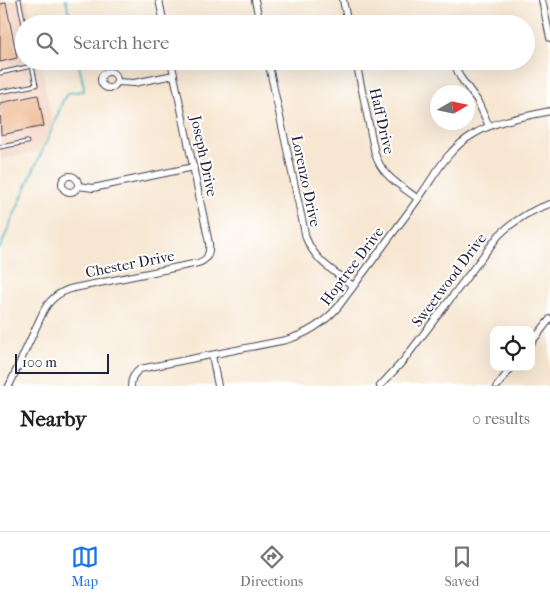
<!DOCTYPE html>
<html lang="en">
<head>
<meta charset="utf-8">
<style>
	:root { --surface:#fff; --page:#f2f2f2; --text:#202124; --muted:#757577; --line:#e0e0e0; --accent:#1a73e8 }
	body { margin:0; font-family:"IM FELL French Canon",serif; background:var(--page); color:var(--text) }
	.controls { position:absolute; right:15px; bottom:15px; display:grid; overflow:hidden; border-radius:10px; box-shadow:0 5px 20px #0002 }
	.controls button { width:45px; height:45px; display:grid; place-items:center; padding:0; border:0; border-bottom:1px solid var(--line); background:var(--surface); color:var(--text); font:25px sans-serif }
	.compass { position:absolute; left:430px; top:85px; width:45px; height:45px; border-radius:50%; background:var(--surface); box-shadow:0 5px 20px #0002; rotate:81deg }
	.scale { position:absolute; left:15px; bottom:12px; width:94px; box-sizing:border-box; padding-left:5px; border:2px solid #22223b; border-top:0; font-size:14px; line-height:18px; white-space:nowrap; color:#22223b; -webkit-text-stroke:4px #fff; paint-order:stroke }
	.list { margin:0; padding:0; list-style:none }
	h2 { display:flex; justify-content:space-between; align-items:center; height:65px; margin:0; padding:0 20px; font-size:21px }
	h2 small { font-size:16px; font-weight:400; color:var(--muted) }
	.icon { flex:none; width:28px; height:28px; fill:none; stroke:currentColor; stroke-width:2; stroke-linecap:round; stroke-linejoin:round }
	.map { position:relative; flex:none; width:550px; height:386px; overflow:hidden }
	.search { position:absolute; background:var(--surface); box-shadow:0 5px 20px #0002; left:15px; right:15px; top:15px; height:55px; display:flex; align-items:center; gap:12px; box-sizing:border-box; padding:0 18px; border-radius:28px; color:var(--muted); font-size:19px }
	.sheet { height:145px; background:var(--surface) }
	nav { display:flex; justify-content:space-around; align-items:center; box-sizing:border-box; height:70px; border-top:1px solid var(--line); background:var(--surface); font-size:14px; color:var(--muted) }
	nav a { display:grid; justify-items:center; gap:2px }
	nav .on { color:var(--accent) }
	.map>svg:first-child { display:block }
</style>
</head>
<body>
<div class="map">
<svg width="550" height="386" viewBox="0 0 550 386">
	<rect width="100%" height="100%" fill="#fff"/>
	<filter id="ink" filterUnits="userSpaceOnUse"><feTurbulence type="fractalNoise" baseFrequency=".02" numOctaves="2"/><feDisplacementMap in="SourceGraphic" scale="10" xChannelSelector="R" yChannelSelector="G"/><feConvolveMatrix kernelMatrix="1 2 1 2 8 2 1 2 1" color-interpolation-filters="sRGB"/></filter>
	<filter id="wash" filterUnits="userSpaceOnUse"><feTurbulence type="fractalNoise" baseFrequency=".0096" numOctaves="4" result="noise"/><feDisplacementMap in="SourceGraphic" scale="20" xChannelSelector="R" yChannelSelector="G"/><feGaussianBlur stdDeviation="1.12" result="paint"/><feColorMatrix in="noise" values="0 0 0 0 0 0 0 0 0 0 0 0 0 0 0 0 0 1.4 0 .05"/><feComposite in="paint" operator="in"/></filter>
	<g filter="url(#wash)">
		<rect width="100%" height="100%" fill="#f7e7d2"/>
		<!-- built -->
		<path fill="#f4d3c0" d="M0,0h27l5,24h-8v37h16l13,62 -11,28 -42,8z"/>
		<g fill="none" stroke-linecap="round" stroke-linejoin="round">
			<!-- stream -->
			<g stroke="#45b4bc" stroke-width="2">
				<path d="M66,0l5,24"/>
				<path d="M0,248l32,-75 15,-32 17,-43 4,-5 16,-2v-4l-6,-26"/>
			</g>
		</g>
		<g id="blocks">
			<!-- building -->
			<g fill="#eeb68b">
				<path d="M6,3l11,55 -17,4v-58z"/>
				<path d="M38,95l6,31 -43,9 -1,-32z"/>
			</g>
		</g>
	</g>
	<g filter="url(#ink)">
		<use href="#blocks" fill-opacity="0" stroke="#424052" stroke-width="1"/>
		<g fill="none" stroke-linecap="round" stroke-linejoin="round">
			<!-- service casing -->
			<g stroke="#424052" stroke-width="5">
				<g id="service">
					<path d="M19,0l5,24"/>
					<path d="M0,73l32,-7"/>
					<path d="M0,92l36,-7 -5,-24"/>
					<path d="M0,147l27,-5"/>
				</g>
			</g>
			<!-- minor casing -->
			<g stroke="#424052" stroke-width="8">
				<g id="minor">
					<path d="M159,0l5,24"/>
					<path d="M255,0l5,24"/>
					<path d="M343,0l5,24"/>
					<path d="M542,0l8,38"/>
					<path d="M268,61l38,177c9,23 28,33 47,48"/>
					<path d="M356,61l19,93c7,22 25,31 43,45"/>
					<path d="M453,61l7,16 17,23 12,26"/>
					<circle cx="109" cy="80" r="8"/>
					<path d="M117,82l17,1 40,-8"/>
					<circle cx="70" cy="184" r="8"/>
					<path d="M78,186l15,2 101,-21"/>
					<path d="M531,343l19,-24"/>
					<path d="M212,355l6,31"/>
					<path d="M9,386l35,-76c7,-12 16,-19 30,-22l124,-25c10,-3 12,-10 11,-20l-38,-182"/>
					<path d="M131,386c0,-8 3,-12 9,-17l146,-29c21,-6 38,-17 52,-33 25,-34 50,-67 75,-101 20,-26 31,-55 61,-72 23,-14 50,-17 76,-23"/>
					<path d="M380,386l23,-25 96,-126c15,-14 31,-25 51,-31"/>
					<path d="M497,386l15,-19"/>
				</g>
			</g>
			<!-- service -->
			<use href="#service" stroke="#fff" stroke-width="3"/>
			<!-- minor -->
			<use href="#minor" stroke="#fff" stroke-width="6"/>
		</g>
	</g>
	<g text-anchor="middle" stroke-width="4" stroke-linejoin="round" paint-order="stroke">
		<!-- street labels -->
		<g font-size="15" fill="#22223b" stroke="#fff">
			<text transform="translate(382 121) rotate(77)" y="5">Haff Drive</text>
			<text transform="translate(204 156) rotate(78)" y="5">Joseph Drive</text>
			<text transform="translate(306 181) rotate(78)" y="5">Lorenzo Drive</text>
			<text transform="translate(130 264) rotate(-11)" y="5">Chester Drive</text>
			<text transform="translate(352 266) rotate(-53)" y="5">Hoptree Drive</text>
			<text transform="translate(449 280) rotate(-53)" y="5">Sweetwood Drive</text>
		</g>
	</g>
</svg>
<div class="controls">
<button><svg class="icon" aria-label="locate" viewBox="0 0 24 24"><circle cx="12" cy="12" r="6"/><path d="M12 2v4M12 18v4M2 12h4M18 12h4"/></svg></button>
</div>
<svg class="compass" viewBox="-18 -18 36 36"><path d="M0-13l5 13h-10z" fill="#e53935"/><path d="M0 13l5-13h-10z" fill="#757577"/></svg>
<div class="scale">100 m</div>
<div class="search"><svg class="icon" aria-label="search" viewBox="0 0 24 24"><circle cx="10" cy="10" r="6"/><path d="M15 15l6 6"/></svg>Search here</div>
</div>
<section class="sheet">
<h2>Nearby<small>0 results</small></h2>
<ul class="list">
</ul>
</section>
<nav>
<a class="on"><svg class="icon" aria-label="map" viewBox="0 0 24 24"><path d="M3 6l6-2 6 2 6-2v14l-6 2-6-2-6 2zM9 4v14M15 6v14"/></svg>Map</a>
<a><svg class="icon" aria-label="directions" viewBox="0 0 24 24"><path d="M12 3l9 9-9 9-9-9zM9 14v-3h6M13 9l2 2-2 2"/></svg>Directions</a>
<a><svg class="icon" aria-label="saved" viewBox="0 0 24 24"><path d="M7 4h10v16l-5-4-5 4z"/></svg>Saved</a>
</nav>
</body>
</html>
